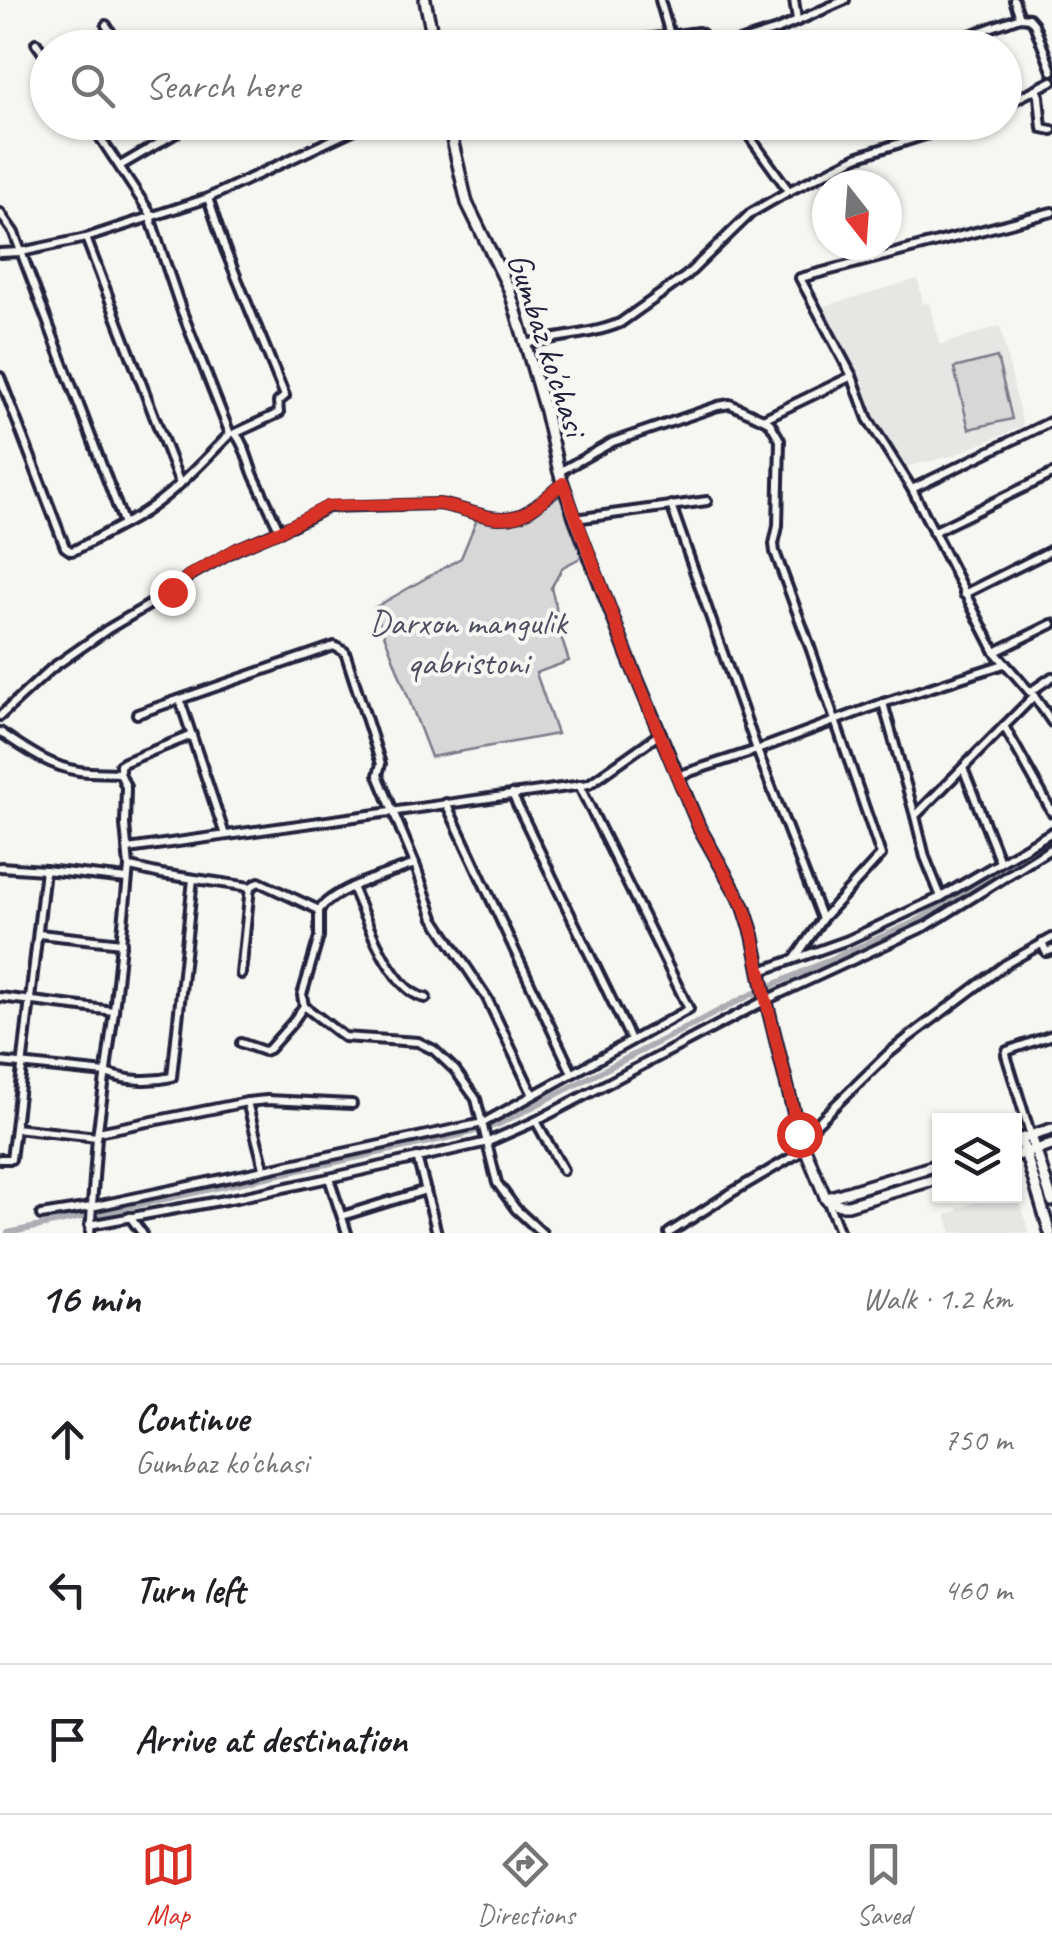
<!DOCTYPE html>
<html lang="en">
<head>
<meta charset="utf-8">
<style>
	:root { --surface:#fff; --page:#f2f2f2; --text:#202124; --muted:#757577; --line:#e0e0e0; --accent:#d93025 }
	body { margin:0; font-family:Caveat,sans-serif; background:var(--page); color:var(--text) }
	.controls { position:absolute; right:30px; bottom:30px; display:grid; overflow:hidden; border-radius:0px; box-shadow:0 2px 8px #0004 }
	.controls button { width:90px; height:90px; display:grid; place-items:center; padding:0; border:0; border-bottom:2px solid var(--line); background:var(--surface); color:var(--text); font:50px sans-serif }
	.compass { position:absolute; left:812px; top:170px; width:90px; height:90px; border-radius:50%; background:var(--surface); box-shadow:0 2px 8px #0004; rotate:163deg }
	.stop { position:absolute; width:30px; height:30px; margin:-22px; border:8px solid #d93025; border-radius:50%; background:#fff }
	.stop.end { background:#d93025; border-color:#fff; box-shadow:0 2px 10px #0008 }
	.list { margin:0; padding:0; list-style:none }
	h2 { display:flex; justify-content:space-between; align-items:center; height:130px; margin:0; padding:0 40px; font-size:42px }
	h2 small { font-size:32px; font-weight:400; color:var(--muted) }
	.list li { display:grid; grid-template-columns:65px 1fr auto; gap:30px; align-items:center; box-sizing:border-box; height:150px; padding:0 40px; border-top:2px solid var(--line) }
	.list b { display:block; font-size:38px; white-space:nowrap }
	.list p { margin:0; font-size:32px; white-space:nowrap; color:var(--muted) }
	.list em { font-size:32px; font-style:normal; color:var(--muted) }
	.icon { flex:none; width:55px; height:55px; fill:none; stroke:currentColor; stroke-width:2; stroke-linecap:round; stroke-linejoin:round }
	.map { position:relative; flex:none; width:1052px; height:1233px; overflow:hidden }
	.search { position:absolute; background:var(--surface); box-shadow:0 2px 8px #0004; left:30px; right:30px; top:30px; height:110px; display:flex; align-items:center; gap:25px; box-sizing:border-box; padding:0 35px; border-radius:55px; color:var(--muted); font-size:38px }
	.sheet { height:580px; background:var(--surface) }
	nav { display:flex; justify-content:space-around; align-items:center; box-sizing:border-box; height:140px; border-top:2px solid var(--line); background:var(--surface); font-size:28px; color:var(--muted) }
	nav a { display:grid; justify-items:center; gap:5px }
	nav .on { color:var(--accent) }
	.map>svg:first-child { display:block }
</style>
</head>
<body>
<div class="map">
<svg width="1052" height="1233" viewBox="0 0 1052 1233">
	<rect width="100%" height="100%" fill="#f6f6f2"/>
	<filter id="ink" filterUnits="userSpaceOnUse"><feTurbulence type="fractalNoise" baseFrequency=".01" numOctaves="2"/><feDisplacementMap in="SourceGraphic" scale="20" xChannelSelector="R" yChannelSelector="G"/><feConvolveMatrix kernelMatrix="1 2 1 2 8 2 1 2 1" color-interpolation-filters="sRGB"/></filter>
	<g filter="url(#ink)">
		<!-- built -->
		<g fill="#e6e6e4">
			<path d="M918,279l5,25 6,-1 11,42 60,-19 23,100 -71,30 -52,12 -31,-49 -52,-111z"/>
			<path d="M1015,1184l14,49h-77l-6,-18 11,-4v-3l26,-8 -1,-4h32z"/>
		</g>
		<!-- green -->
		<g fill="#d7d7d7" stroke="#7c7c89" stroke-width="2.5">
			<path d="M997,357l15,62 -43,10 -15,-61z"/>
			<path d="M560,496l24,60 -21,11 -12,21 5,18 1,18 12,37 -33,12 21,61 -126,23 -57,-149 87,-50 16,-39c44,6 48,-1 83,-23z"/>
		</g>
		<g fill="none" stroke-linecap="round" stroke-linejoin="round">
			<!-- canal -->
			<path stroke="#adadb3" stroke-width="6" d="M8,1233l453,-98 38,-11 249,-128 167,-74 137,-83"/>
			<!-- minor casing -->
			<g stroke="#22223b" stroke-width="14">
				<g id="minor">
					<path d="M660,0l10,35"/>
					<path d="M794,0l3,20"/>
					<path d="M1014,0l6,17"/>
					<path d="M106,25l15,23"/>
					<path d="M36,43l12,17"/>
					<path d="M578,48l120,-16 4,2 6,14"/>
					<path d="M720,48l57,-18 68,-30"/>
					<path d="M934,48l86,-31 9,1 5,6 18,47"/>
					<path d="M1036,89l3,7 3,32 10,2"/>
					<path d="M1004,105l48,-24"/>
					<path d="M739,122l50,69"/>
					<path d="M120,166l58,-34 -7,-10"/>
					<path d="M208,198l17,51 60,147 -7,6 1,11 -43,20"/>
					<path d="M1052,212l-252,66 52,98 16,43 44,70 83,163 35,40 22,-15"/>
					<path d="M0,213l14,20 110,291c43,-22 73,-57 106,-90l-49,-125 -30,-89 1,-4 -62,-94"/>
					<path d="M86,238l94,246"/>
					<path d="M0,253l21,-1 65,-14 122,-40 162,-76"/>
					<path d="M526,344c29,-8 66,-9 94,-21l66,-47 65,-63 38,-22 70,-35 107,-34"/>
					<path d="M0,377l65,170 6,4 4,-1 49,-26"/>
					<path d="M235,433c11,13 13,30 20,45 9,18 16,35 25,53"/>
					<path d="M559,472l54,-30 105,-36 12,-2 33,15"/>
					<path d="M912,489l140,-68"/>
					<path d="M671,505l86,245 65,169"/>
					<path d="M575,519l132,-18"/>
					<path d="M933,532l119,-58"/>
					<path d="M964,594l88,-44"/>
					<path d="M995,652l57,-28"/>
					<path d="M1034,696l18,26"/>
					<path d="M180,700l45,135"/>
					<path d="M883,703l32,113"/>
					<path d="M137,714l197,-68 11,6 36,112 -3,11 37,89c-27,10 -79,23 -96,46"/>
					<path d="M0,716l52,-48 56,-39 63,-37 18,-16 48,-27 56,-24 35,-18 110,-3c26,3 54,20 79,12 17,-5 33,-23 46,-33"/>
					<path d="M1004,726l48,86"/>
					<path d="M0,732c24,16 50,35 79,39 13,2 28,1 41,2l6,14 -1,38 4,42 -15,144 -17,126 -7,96"/>
					<path d="M963,768l37,94"/>
					<path d="M120,773v-8l5,-3 67,-27"/>
					<path d="M677,776l80,-26 126,-47 121,-39"/>
					<path d="M512,794l119,246"/>
					<path d="M446,803l126,270"/>
					<path d="M128,849l461,-65 72,-51"/>
					<path d="M415,864l19,54 53,80 45,95"/>
					<path d="M0,867l45,3"/>
					<path d="M130,867l31,7 89,13 9,-5 60,28"/>
					<path d="M352,887c13,30 40,106 74,111"/>
					<path d="M941,897l-16,-40 -10,-41 119,-120"/>
					<path d="M319,910v27l-17,58 2,11 40,31 74,5 16,8 21,20 21,29 21,84 19,26 26,24"/>
					<path d="M39,934l83,9"/>
					<path d="M1042,943l4,9 6,-2"/>
					<path d="M796,957l26,-38 59,-64 -70,-205 -36,-98 -1,-8 4,-18 2,-86 -10,-17 -7,-4 89,-43"/>
					<path d="M761,971l87,-31 93,-43 111,-65"/>
					<path d="M241,974l9,-87"/>
					<path d="M0,997l114,14"/>
					<path d="M241,1043l23,8 5,-2 23,-26 12,-17"/>
					<path d="M0,1062l106,11c20,8 45,9 66,4l21,-198"/>
					<path d="M247,1102l17,66"/>
					<path d="M536,1121l27,49"/>
					<path d="M98,1132l149,-30 20,-2 85,4"/>
					<path d="M799,1134l10,-3 79,-77 21,-17 97,-73 46,-26"/>
					<path d="M1031,1136l-25,-81 1,-4 45,-16"/>
					<path d="M97,1137l-82,-9 30,-258 82,9"/>
					<path d="M417,1157l20,76"/>
					<path d="M0,1159h11l4,-31"/>
					<path d="M827,1200l13,33"/>
					<path d="M41,1215l50,-8 392,-84 206,-114 -110,-224"/>
					<path d="M342,1216l84,-26"/>
					<path d="M130,1217l12,16"/>
					<path d="M89,1225l152,-28 88,-19"/>
					<path d="M347,1233l-18,-55 159,-36 48,-21 230,-121 162,-75 124,-77"/>
					<path d="M669,1233l62,-40 73,-43"/>
				</g>
			</g>
			<!-- major casing -->
			<g stroke="#22223b" stroke-width="16">
				<g id="major">
					<path d="M425,0l10,48"/>
					<path d="M448,122l19,81 42,86 6,19 30,103 14,61 16,47 53,138 71,170 45,80 9,28 13,65 33,134 27,65"/>
					<path d="M1031,1136l21,65"/>
					<path d="M1021,1139l29,94"/>
					<path d="M1014,1141l38,-12"/>
					<path d="M1014,1156l38,-11"/>
					<path d="M827,1198l113,-34"/>
					<path d="M826,1199l14,6h8l92,-27"/>
				</g>
			</g>
			<!-- minor -->
			<use href="#minor" stroke="#f6f6f2" stroke-width="6"/>
			<!-- major -->
			<use href="#major" stroke="#f6f6f2" stroke-width="9"/>
		</g>
	</g>
	<g fill="none" stroke-linecap="round" stroke-linejoin="round" filter="url(#ink)">
		<!-- route -->
		<path stroke="#d93025" stroke-width="12" d="M172,592l16,-16 48,-27 44,-18 48,-25 110,-2c26,3 54,20 79,12 17,-5 33,-23 46,-33l65,174 49,119 22,51 45,80 9,28 13,65 33,134"/>
	</g>
	<g text-anchor="middle" stroke-width="8" stroke-linejoin="round" paint-order="stroke">
		<!-- street labels -->
		<g font-size="35" fill="#22223b" stroke="#f6f6f2">
			<text transform="translate(548 344) rotate(72)" y="12">Gumbaz ko'chasi</text>
		</g>
		<!-- park labels -->
		<g font-size="35" fill="#4f4f62" stroke="#f6f6f2">
			<text x="468" y="634">Darxon mangulik<tspan x="468" dy="40">qabristoni</tspan></text>
		</g>
	</g>
</svg>
<div class="controls">
<button><svg class="icon" aria-label="layers" viewBox="0 0 24 24"><path d="M12 4l9 5-9 5-9-5zM3 14l9 5 9-5"/></svg></button>
</div>
<svg class="compass" viewBox="-18 -18 36 36"><path d="M0-13l5 13h-10z" fill="#e53935"/><path d="M0 13l5-13h-10z" fill="#757577"/></svg>
<div class="stop" style="left:799px;top:1134px"></div>
<div class="stop end" style="left:172px;top:592px"></div>
<div class="search"><svg class="icon" aria-label="search" viewBox="0 0 24 24"><circle cx="10" cy="10" r="6"/><path d="M15 15l6 6"/></svg>Search here</div>
</div>
<section class="sheet">
<h2>16 min<small>Walk · 1.2 km</small></h2>
<ul class="list">
<li><svg class="icon" aria-label="ahead" viewBox="0 0 24 24"><path d="M12 20V5M6 11l6-6 6 6"/></svg><div><b>Continue</b><p>Gumbaz ko'chasi</p></div><em>750 m</em></li>
<li><svg class="icon" aria-label="left" viewBox="0 0 24 24"><path d="M17 20v-9H6M10 6l-5 5 5 5"/></svg><div><b>Turn left</b></div><em>460 m</em></li>
<li><svg class="icon" aria-label="arrive" viewBox="0 0 24 24"><path d="M6 21V4h12l-3 4 3 4H6"/></svg><div><b>Arrive at destination</b></div></li>
</ul>
</section>
<nav>
<a class="on"><svg class="icon" aria-label="map" viewBox="0 0 24 24"><path d="M3 6l6-2 6 2 6-2v14l-6 2-6-2-6 2zM9 4v14M15 6v14"/></svg>Map</a>
<a><svg class="icon" aria-label="directions" viewBox="0 0 24 24"><path d="M12 3l9 9-9 9-9-9zM9 14v-3h6M13 9l2 2-2 2"/></svg>Directions</a>
<a><svg class="icon" aria-label="saved" viewBox="0 0 24 24"><path d="M7 4h10v16l-5-4-5 4z"/></svg>Saved</a>
</nav>
</body>
</html>
